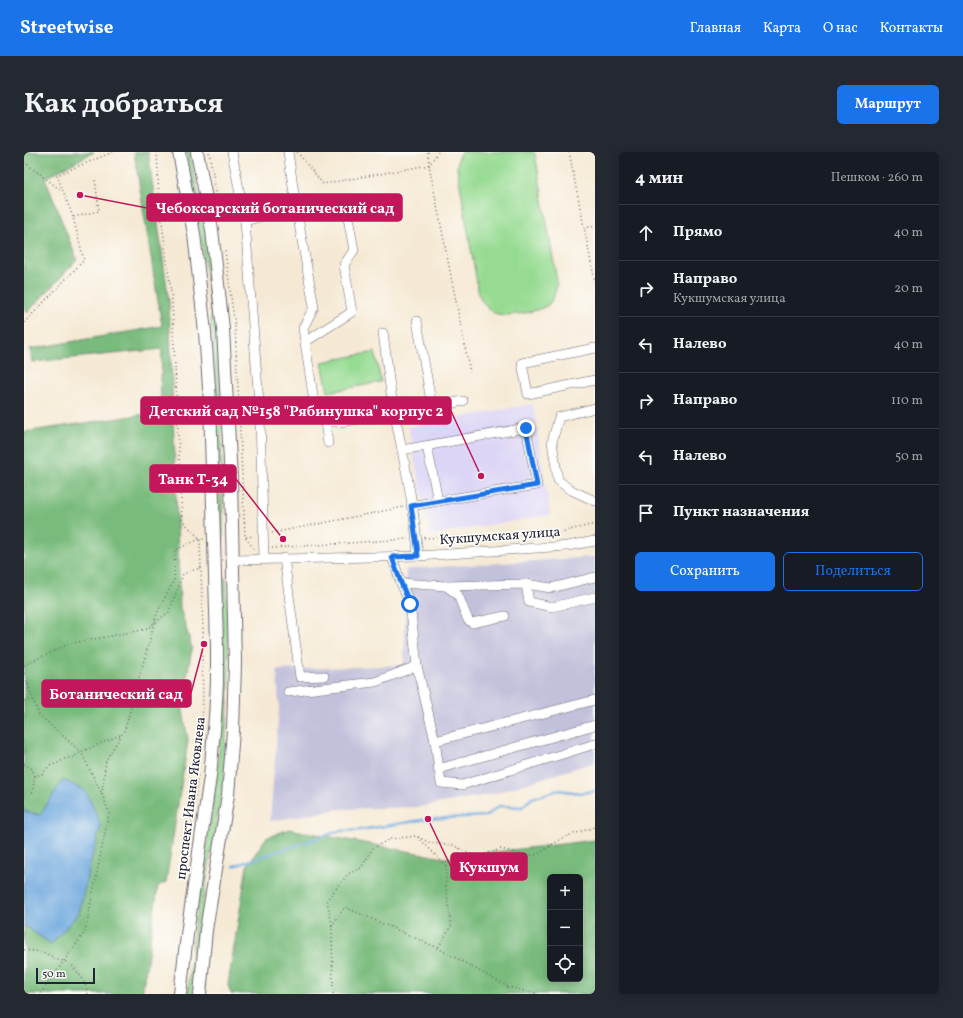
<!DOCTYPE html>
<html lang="ru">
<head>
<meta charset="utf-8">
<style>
	:root { --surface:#171b24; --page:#242831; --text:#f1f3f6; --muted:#9ea1a6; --line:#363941; --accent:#1a73e8 }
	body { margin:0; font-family:Vollkorn,serif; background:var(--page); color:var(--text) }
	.controls { position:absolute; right:12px; bottom:12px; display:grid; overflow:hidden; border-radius:6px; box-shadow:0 2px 10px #0003 }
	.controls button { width:36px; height:36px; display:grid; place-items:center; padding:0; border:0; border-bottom:1px solid var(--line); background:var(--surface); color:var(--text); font:20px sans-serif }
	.scale { position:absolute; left:12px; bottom:10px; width:59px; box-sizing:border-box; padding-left:4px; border:2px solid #22223b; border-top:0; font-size:11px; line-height:14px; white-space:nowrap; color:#22223b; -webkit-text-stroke:3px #fdfcf7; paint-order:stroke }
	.stop { position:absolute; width:12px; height:12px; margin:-9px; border:3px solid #1a73e8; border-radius:50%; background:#fff }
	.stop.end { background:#1a73e8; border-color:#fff; box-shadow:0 1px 4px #0008 }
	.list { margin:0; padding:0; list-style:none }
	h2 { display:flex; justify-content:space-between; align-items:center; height:52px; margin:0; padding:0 16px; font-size:17px }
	h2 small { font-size:13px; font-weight:400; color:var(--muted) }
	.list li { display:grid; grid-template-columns:26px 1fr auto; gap:12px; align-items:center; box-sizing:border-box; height:56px; padding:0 16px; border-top:1px solid var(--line) }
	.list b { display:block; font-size:15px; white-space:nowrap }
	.list p { margin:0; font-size:13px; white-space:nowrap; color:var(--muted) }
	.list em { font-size:13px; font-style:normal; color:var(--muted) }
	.actions { display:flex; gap:8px; padding:12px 16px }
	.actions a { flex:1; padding:9px 0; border:1px solid var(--accent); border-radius:6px; text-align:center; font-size:14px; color:var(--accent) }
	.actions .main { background:var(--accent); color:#fff }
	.icon { flex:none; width:22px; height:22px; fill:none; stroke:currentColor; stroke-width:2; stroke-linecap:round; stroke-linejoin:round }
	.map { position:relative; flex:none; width:571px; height:842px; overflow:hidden; border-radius:6px }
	header { display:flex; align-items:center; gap:24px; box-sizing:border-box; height:56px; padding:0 20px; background:var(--accent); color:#fff }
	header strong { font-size:19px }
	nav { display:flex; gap:22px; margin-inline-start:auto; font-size:14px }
	.intro { display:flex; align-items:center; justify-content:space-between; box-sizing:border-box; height:96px; padding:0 24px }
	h1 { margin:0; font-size:28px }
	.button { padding:10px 18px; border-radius:6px; background:var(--accent); color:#fff; font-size:14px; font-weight:700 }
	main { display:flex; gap:24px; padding:0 24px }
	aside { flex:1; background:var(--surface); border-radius:6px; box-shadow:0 2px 10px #0003 }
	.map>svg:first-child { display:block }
</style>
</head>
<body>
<header>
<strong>Streetwise</strong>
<nav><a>Главная</a><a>Карта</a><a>О нас</a><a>Контакты</a></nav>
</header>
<div class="intro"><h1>Как добраться</h1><a class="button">Маршрут</a></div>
<main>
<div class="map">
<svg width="571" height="842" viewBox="0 0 571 842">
	<rect width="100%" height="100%" fill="#fdfcf7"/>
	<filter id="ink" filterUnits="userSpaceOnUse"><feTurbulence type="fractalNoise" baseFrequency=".025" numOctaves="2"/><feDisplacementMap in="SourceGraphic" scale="8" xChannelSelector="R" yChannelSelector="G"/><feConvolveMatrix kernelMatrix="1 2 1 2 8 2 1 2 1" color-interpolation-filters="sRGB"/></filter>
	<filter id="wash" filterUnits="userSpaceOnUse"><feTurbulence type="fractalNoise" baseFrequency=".012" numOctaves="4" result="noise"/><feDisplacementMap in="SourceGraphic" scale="16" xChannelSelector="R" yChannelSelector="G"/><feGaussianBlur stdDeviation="0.9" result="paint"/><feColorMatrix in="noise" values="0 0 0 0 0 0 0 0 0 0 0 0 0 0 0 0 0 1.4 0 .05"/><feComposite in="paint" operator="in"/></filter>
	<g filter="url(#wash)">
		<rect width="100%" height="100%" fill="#f5e9d4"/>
		<!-- built -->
		<path fill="#dcd5f6" d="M509,252l17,111 -120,20 -22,-108z"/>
		<!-- industrial -->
		<path fill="#c2c1dc" d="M571,405v205l-103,32 -73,13 -78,2 -71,12 9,-113 -2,-38 127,-5 2,-96z"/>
		<!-- green -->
		<g fill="#97db93" stroke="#5c7e67">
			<path d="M162,0h4l15,81 11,97 5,74 2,138h-3v-4c-2,-68 -2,-137 -8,-206 -4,-60 -15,-120 -26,-180z"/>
			<path d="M437,0h73l1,2 22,127c-1,9 -2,16 -8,23 -9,8 -43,14 -54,9 -8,-3 -12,-10 -16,-18l-22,-127 2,-13z"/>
			<path d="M351,200l6,30 -53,10 -6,-30z"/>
			<path d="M198,426h4l3,107 -6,97 -25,147 -5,65h-5l6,-65 23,-149 7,-95z"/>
		</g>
		<!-- forest -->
		<g fill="#79bb7d" stroke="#4e6e5c" fill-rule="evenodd">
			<path d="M0,0h70l-49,26 32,82 -50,53 -3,-6z"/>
			<path d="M110,0h14l21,150 11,306 12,40 -10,56 6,37 -22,141 -8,4 -16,108h-118v-69l27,19 28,-31 9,-41 -48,-57 -16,-4v-379l136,-20 2,-63 -130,13 -2,-13 132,-23z"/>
			<path d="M265,677l155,29 151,-18v154h-364l-3,-9 19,-119 19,-28zM526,725h30v102h-30z"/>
		</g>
		<!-- water -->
		<path fill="#70a9df" stroke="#49668d" d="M39,628l23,11 15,34 -13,47 -9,41 -28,31 -27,-19v-114l16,4z"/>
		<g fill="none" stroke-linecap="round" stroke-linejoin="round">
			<!-- stream -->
			<path stroke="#70a9df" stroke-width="2.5" d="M210,714l105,-35 21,-1 68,-11 58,-3 13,-10 23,1 10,-9 26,-8 22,3 15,-2"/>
		</g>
	</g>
	<g filter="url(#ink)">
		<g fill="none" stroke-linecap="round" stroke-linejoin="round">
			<!-- minor casing -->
			<g stroke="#6c6871" stroke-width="10">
				<g id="minor">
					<path d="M208,0l13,69 15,195 4,143"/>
					<path d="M221,69l51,-14 49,-5 9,48 -10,15 8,47 -47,30"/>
					<path d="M393,169l15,86"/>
					<path d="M359,181c4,27 6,55 12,82 9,46 20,94 23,141"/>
					<path d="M571,196l-73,15 6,31 67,-14"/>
					<path d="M571,256l-36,9 -7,25 6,38 11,9 26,12"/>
					<path d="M291,257l10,13h14l55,-8 69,-13"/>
					<path d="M236,264l55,-7 -12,-81 11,-21 -18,-100 -8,-55"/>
					<path d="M301,270l3,21"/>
					<path d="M378,298l124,-22 11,57 -99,16"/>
					<path d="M387,354l27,-5 -11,-55"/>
					<path d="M368,405l9,26 9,21 7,62 18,75 6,42 21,2 133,-41"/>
					<path d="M260,406l16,119 24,-1"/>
					<path d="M209,408l185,-4 149,-10 28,-5"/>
					<path d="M377,431l45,3 80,-2 25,4 44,-11"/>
					<path d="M502,432l3,18 23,5 43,-10"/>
					<path d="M422,434l12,9 10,25 4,3 33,-7"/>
					<path d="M264,540l87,-10 42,-16"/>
					<path d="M411,589l160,-41"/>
					<path d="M414,617l157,-44"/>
				</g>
			</g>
			<!-- major casing -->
			<g stroke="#6c6871" stroke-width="14">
				<g id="major">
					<path d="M155,0l15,82 11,98 5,69 7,244v38l-2,35 -5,59 -22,150 -8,67"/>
					<path d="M173,0l15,78 11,99 8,151 4,183 -2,68 -5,64 -22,135 -6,64"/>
				</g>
			</g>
			<!-- path -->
			<g stroke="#6c6871" stroke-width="1.5" stroke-dasharray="1 3" stroke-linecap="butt">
				<path d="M133,0l2,47 13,102 10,219 18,19 3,93 -1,21 1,53 -5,69 -10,78"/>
				<path d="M185,0l9,51"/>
				<path d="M273,0l26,32 106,-19 9,-13"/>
				<path d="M404,0l1,13 41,207"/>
				<path d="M545,0l26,130"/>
				<path d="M0,10l38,29"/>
				<path d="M194,53l16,4"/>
				<path d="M49,65l-16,-42 56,-23"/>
				<path d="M560,76l11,-2"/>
				<path d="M201,99l10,76 10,210 9,12v2"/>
				<path d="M0,171l60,-63 -11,-43 26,-6 -4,-32"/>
				<path d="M248,381l132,-26"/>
				<path d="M222,385l8,-1"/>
				<path d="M400,386l132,-5 39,-9"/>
				<path d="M248,396l136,-9"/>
				<path d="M0,513l45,-21 78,-15 22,-17 14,-38 19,-7"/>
				<path d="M0,521l14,41 43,38 21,42 7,19 -24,119 -45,62"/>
				<path d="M0,549l8,-1"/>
				<path d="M0,612l8,5 3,7 7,-2 7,-8 9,-3 8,-5h6l9,-6 41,-18"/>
				<path d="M8,641l3,-17"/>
				<path d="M78,642l4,-34 19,-31 32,-116 17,-33 1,-30 25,-11h5"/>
				<path d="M394,685l28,29v20l5,40 -13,22"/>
				<path d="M308,773l-5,-25 21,-26 13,-6 12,-20 17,-9 26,-3 14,7 23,2 22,12 26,-8 28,7 9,-2 26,-17 31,-10"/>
				<path d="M0,798l19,2 8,4 5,4 8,1 8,4 12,16 4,13"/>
				<path d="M309,842l-1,-69 13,-18 93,41 70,39 29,7"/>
			</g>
			<!-- minor -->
			<use href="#minor" stroke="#fff" stroke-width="9"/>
			<!-- major -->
			<use href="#major" stroke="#fff" stroke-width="12"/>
		</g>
	</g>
	<g fill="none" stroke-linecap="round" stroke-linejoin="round" filter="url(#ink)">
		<!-- route -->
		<path stroke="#1a73e8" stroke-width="5" d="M386,452l-9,-21 -9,-26 26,-1 -1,-10 -6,-40 126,-21 -11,-57"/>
	</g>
	<g text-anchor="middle" stroke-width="3.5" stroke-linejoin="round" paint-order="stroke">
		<!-- street labels -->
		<g font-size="14" fill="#22223b" stroke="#fdfcf7">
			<text transform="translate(476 383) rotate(-4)" y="5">Кукшумская улица</text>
			<text transform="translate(166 646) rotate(-83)" y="5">проспект Ивана Яковлева</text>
		</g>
	</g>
	<!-- callouts -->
	<path fill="none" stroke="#c2185b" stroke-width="1.5" d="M56 43L123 56M457 324L427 259M259 387L212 327M180 492L167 541M404 667L427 715"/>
	<g fill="#c2185b" stroke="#fdfcf7" stroke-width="1.5">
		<circle cx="56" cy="43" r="4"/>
		<circle cx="457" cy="324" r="4"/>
		<circle cx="259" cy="387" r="4"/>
		<circle cx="180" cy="492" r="4"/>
		<circle cx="404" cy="667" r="4"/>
	</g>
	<g fill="#c2185b" stroke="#c2185b" stroke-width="1.5">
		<rect x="123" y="42" width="255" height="27" rx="4"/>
		<rect x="117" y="245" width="310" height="27" rx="4"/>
		<rect x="126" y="313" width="86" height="27" rx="4"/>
		<rect x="18" y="528" width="149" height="27" rx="4"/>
		<rect x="427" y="701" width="76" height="27" rx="4"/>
	</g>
	<g font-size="15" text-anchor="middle" font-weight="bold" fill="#fff">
		<text x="251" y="61">Чебоксарский ботанический сад</text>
		<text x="272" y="264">Детский сад №158 "Рябинушка" корпус 2</text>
		<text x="169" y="332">Танк Т-34</text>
		<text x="92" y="547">Ботанический сад</text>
		<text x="465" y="720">Кукшум</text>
	</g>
</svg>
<div class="controls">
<button>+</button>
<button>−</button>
<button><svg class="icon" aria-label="locate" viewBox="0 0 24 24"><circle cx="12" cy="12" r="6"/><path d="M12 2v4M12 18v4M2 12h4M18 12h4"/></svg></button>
</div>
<div class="scale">50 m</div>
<div class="stop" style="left:386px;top:452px"></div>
<div class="stop end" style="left:502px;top:276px"></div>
</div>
<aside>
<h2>4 мин<small>Пешком · 260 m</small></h2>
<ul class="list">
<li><svg class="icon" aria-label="ahead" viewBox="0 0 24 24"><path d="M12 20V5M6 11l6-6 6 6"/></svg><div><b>Прямо</b></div><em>40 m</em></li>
<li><svg class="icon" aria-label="right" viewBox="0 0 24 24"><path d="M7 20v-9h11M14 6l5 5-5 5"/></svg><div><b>Направо</b><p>Кукшумская улица</p></div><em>20 m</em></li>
<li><svg class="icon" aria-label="left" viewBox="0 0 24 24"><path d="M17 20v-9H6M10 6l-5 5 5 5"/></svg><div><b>Налево</b></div><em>40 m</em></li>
<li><svg class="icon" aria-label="right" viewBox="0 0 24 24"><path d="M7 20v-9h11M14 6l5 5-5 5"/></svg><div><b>Направо</b></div><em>110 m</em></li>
<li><svg class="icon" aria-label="left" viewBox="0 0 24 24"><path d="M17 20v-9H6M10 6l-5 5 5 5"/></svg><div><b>Налево</b></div><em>50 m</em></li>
<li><svg class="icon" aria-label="arrive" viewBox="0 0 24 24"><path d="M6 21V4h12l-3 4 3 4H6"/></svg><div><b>Пункт назначения</b></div></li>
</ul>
<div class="actions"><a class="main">Сохранить</a><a>Поделиться</a></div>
</aside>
</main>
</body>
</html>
